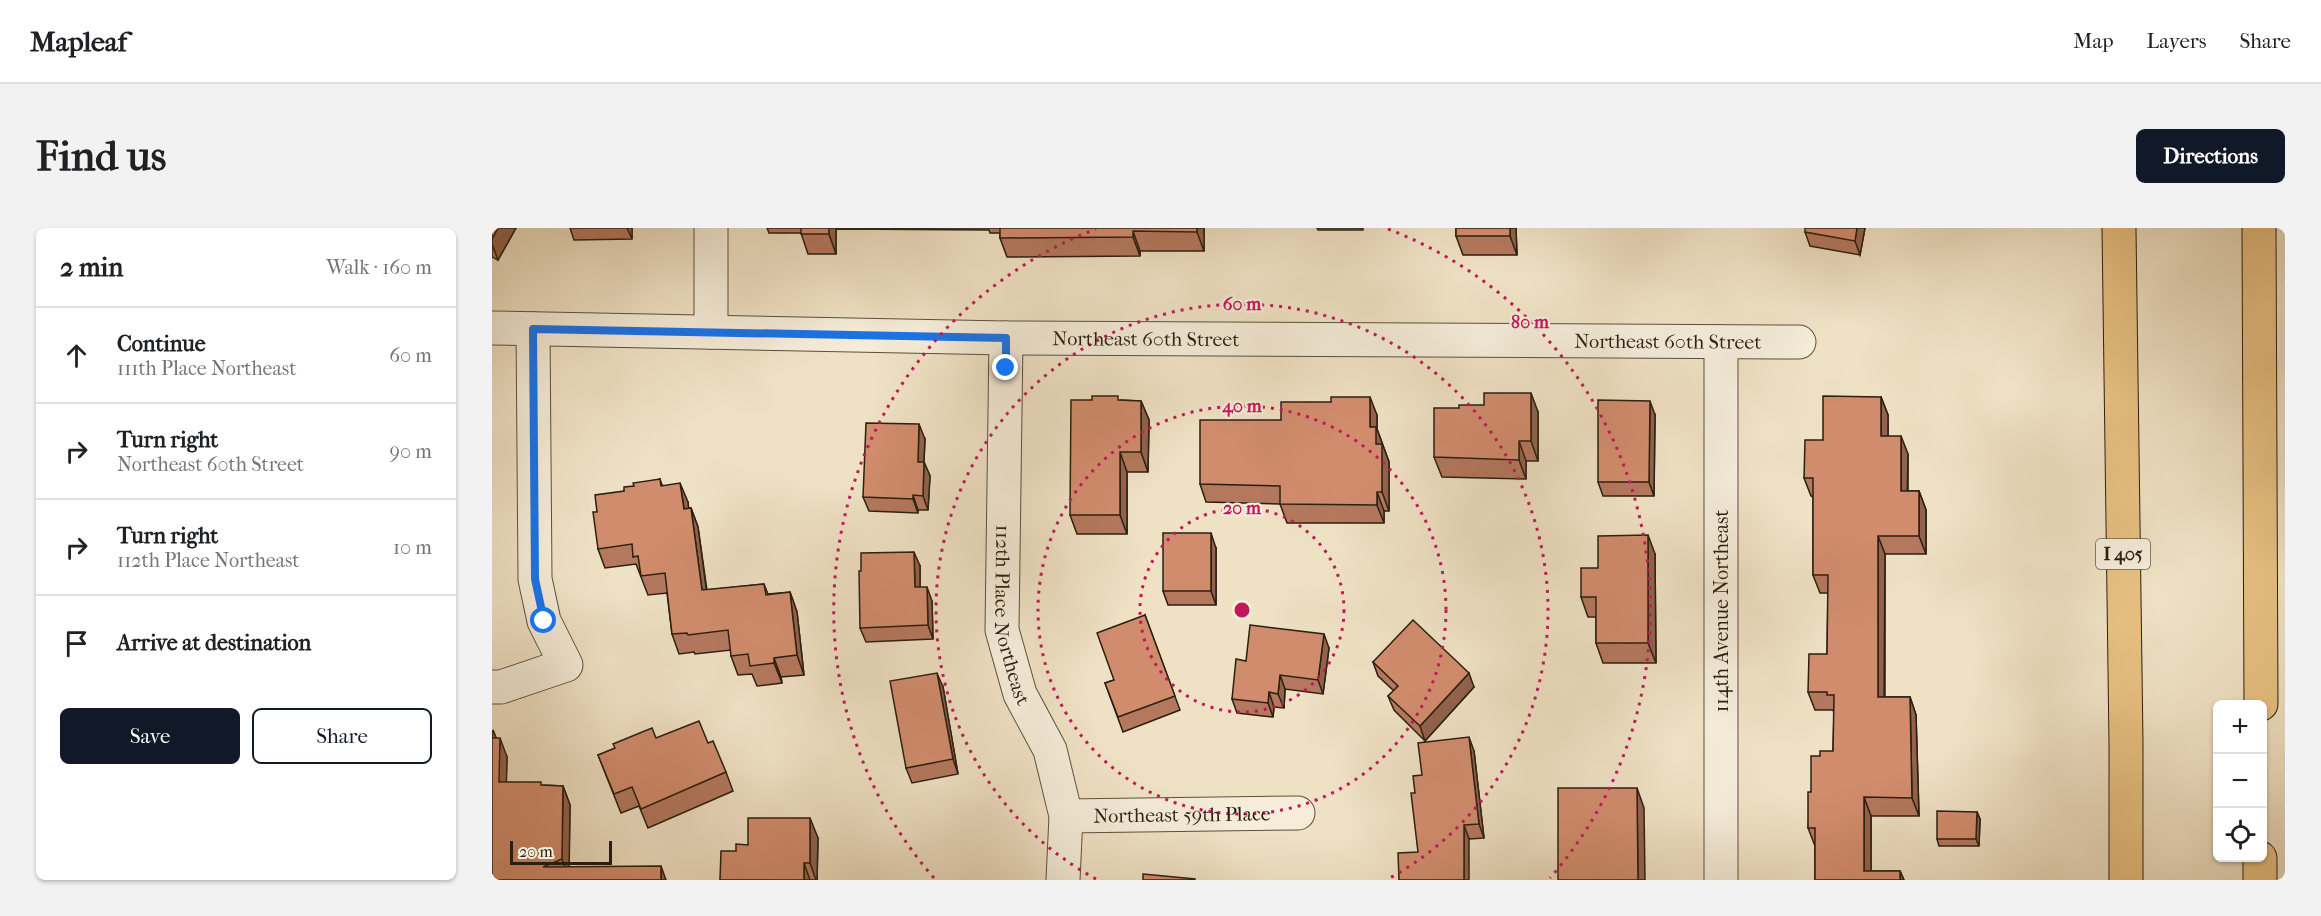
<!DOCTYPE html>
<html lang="en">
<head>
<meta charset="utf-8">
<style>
	:root { --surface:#fff; --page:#f2f2f2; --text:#202124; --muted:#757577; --line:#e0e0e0; --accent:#111827 }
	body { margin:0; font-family:"IM FELL French Canon",serif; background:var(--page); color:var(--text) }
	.controls { position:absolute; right:18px; bottom:18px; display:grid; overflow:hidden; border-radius:9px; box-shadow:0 2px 4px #0004 }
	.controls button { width:54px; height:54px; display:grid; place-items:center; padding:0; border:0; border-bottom:2px solid var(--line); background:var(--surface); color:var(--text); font:30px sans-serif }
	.scale { position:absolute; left:18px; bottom:15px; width:102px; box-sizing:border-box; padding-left:6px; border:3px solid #2a1f11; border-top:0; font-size:16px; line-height:21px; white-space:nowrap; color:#2a1f11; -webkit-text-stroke:4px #f5ecd9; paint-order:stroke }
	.stop { position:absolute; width:18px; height:18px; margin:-14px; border:4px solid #1a73e8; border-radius:50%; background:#fff }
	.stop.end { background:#1a73e8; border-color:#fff; box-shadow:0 2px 6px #0008 }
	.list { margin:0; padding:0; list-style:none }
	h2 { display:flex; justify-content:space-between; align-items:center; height:78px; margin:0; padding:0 24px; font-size:26px }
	h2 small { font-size:20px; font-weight:400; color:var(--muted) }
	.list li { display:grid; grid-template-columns:39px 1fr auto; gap:18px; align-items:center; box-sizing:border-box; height:96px; padding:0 24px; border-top:2px solid var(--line) }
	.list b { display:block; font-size:22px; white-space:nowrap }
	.list p { margin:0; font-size:20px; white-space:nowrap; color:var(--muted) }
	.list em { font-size:20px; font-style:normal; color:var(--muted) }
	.actions { display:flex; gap:12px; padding:18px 24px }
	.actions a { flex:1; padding:14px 0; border:2px solid var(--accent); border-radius:9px; text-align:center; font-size:21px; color:var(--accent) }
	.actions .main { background:var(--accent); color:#fff }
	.icon { flex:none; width:33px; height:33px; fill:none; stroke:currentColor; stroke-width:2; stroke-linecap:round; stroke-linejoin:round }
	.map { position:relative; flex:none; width:1793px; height:652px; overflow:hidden; border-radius:9px }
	header { display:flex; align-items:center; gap:36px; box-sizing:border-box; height:84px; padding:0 30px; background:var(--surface); border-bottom:2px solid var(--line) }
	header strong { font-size:28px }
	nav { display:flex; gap:33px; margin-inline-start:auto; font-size:21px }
	.intro { display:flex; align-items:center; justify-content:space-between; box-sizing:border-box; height:144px; padding:0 36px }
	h1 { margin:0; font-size:42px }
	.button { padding:15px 27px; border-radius:9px; background:var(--accent); color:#fff; font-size:21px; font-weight:700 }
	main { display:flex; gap:36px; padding:0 36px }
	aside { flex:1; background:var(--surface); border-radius:9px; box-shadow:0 2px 4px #0004 }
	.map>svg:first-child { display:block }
</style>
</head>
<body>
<header>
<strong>Mapleaf</strong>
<nav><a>Map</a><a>Layers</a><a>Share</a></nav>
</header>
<div class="intro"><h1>Find us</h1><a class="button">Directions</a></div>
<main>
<aside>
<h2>2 min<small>Walk · 160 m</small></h2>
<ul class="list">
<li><svg class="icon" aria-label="ahead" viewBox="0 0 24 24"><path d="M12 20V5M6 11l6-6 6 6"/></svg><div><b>Continue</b><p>111th Place Northeast</p></div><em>60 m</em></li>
<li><svg class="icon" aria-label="right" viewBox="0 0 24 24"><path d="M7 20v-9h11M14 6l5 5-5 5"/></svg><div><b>Turn right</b><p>Northeast 60th Street</p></div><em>90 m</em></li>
<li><svg class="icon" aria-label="right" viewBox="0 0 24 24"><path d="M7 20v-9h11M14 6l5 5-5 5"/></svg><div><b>Turn right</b><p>112th Place Northeast</p></div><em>10 m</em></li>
<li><svg class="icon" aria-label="arrive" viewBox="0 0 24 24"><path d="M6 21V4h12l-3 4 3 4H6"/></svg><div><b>Arrive at destination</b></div></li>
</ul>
<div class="actions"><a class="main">Save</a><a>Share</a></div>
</aside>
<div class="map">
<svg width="1793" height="652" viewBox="0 0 1793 652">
	<rect width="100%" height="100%" fill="#efe1c4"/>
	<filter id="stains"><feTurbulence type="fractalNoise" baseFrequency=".00333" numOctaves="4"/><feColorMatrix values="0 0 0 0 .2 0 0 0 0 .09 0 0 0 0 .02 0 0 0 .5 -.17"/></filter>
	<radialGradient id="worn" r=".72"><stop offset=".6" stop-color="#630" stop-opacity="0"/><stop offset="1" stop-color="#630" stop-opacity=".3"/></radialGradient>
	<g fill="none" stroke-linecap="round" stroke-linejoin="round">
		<!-- minor casing -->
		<g stroke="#5b503e" stroke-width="35">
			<g id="minor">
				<path d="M219,0v104"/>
				<path id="s1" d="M0,100l514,10 793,4"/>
				<path id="s2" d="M514,110l-4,292 18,64 30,56 16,66 -3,64"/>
				<path d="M1229,114v538"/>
				<path d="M0,459h9l65,-22 -22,-44 -9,-42 -2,-250"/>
				<path id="s3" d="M574,588l232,-3"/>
			</g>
		</g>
		<!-- highway casing -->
		<g stroke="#2a1f11" stroke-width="35">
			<g id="highway">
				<path d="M1627,0l7,515v137"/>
				<path d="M1767,0l2,476"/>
				<path d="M1768,652v-22"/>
			</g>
		</g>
		<!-- minor -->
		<use href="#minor" stroke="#f5ecd9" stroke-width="33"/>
		<!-- highway -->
		<use href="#highway" stroke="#e8c082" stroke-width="33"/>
	</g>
	<!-- wall -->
	<g fill="#b4785e" stroke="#2a1f11" stroke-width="1.5">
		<path d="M0,0h24l-18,32 -6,-3z"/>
		<path d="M78,0h62v11l-58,1z"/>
		<path d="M275,0h437v23h-64v5l-133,1 -7,-19v-5h-10l-1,-3 -153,-1v25h-28l-7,-21h-32z"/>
		<path d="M825,0h46v2h-45z"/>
		<path d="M964,0h60l1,27h-54l-7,-19z"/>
		<path d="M1373,0l-5,27 -50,-9 -5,-14z"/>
		<path d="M1389,169l7,18v21l20,18v37h11l7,19v44h-41v143h25l6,18 3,101h-48v55h29l4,9h-89v-34l-7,-18 3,-36 9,-36 13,-5 1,-38 -1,-3h-18l-7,-18 19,-38 1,-61h-8l-7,-18v-78l-2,-1 -7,-18 19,-38z"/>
		<path d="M628,172l21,1 8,19 -1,52h-21v62h-50l-7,-19z"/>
		<path d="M1046,184v49h-12v18l-84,-2 -8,-20z"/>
		<path d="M885,187v14l12,33v49h-5v12h-97l-7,-19 -74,-2 -6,-18z"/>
		<path d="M1163,187l-1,81h-51l-5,-14z"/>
		<path d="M433,211l-1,23 6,14 -2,34h-10v3l-49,-2 -6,-14z"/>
		<path d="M168,251l2,6 26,17v6h3l7,19 9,63 57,-6 4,10 22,-2 7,20 7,63 -23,2 1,6 -25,3 -5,-12 -14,1 -7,-19v-6l-36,4 -1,-2 -15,2 -7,-20 -5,-41 -19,2 -12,-31 -31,4 -7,-19 -1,-37 27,-21 10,-5z"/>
		<path d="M724,320v57h-48l-5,-14z"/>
		<path d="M1163,326l1,109h-53l-7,-20v-26h-8l-7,-20 17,-29z"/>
		<path d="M428,338v21l12,14 1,38 -67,3 -6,-14z"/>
		<path d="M653,387l35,95 -57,22 -18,-49 9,-3z"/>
		<path d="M837,420l-6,46 -38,-5 -1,19 -10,-1 -1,10 -36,-4 -5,-14 14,-38z"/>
		<path d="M881,434l101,25 -49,54 -31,-31 -6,-14 6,-5 -16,-15z"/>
		<path d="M451,459l15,87 -46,9 -6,-15z"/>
		<path d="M1,502l3,8 11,19 -1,25 36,3 21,1 7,19 -1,62 -77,13z"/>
		<path d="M164,510l52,5 18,29 7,19 -85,37 -9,-22 -18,7 -23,-58z"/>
		<path d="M982,523l10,87 -15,1 -51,13 -3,-59 7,-18z"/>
		<path d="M1485,584l3,7 -1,27h-40l-2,-7z"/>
		<path d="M326,610l-1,42h-97l16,-29 12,-6z"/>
	</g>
	<!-- shaded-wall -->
	<g fill="#92624c" stroke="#2a1f11" stroke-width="1.5">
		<path d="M6,0h18l-18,32 -6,-16v-5z"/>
		<path d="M135,0h5v11z"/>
		<path d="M337,0h7v26l-7,-20z"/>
		<path d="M705,0h7v23l-7,-19z"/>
		<path d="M1018,0h6l1,27 -7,-19z"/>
		<path d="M1365,0h8l-5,27 -5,-14z"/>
		<path d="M641,3l7,20v5l-7,-19z"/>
		<path d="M1039,165l7,19v49l-7,-20z"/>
		<path d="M878,169l7,18v14l12,33v49l-7,-19 -12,-65z"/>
		<path d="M1389,169l7,18v39l-7,-18z"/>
		<path d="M649,173l8,19 -1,52 -7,-20z"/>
		<path d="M1158,173l5,14 -1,81 -5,-14z"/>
		<path d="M427,196l6,15 -2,37 -5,-14z"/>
		<path d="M1409,208l7,18 -1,56 -6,-19z"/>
		<path d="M1027,213l7,20v18l-7,-19z"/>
		<path d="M628,224l7,20v62l-7,-19z"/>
		<path d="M432,234l6,14 -2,34 -5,-14z"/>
		<path d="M188,255l8,19 3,26 -7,-19z"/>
		<path d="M1427,263l7,19v44l-7,-18z"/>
		<path d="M885,264l7,19v12l-7,-18z"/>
		<path d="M421,267l5,15v3l-5,-14z"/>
		<path d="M199,280l7,19 11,83 -7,-20z"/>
		<path d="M719,305l5,15v57l-5,-14z"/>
		<path d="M1156,307l7,19 1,109 -8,-20z"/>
		<path d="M1386,308l7,18 -1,161 -6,-18z"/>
		<path d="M422,324l6,14v35l-5,-14z"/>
		<path d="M435,359l5,14 1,38 -5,-14z"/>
		<path d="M298,364l7,20 7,63 -7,-20z"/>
		<path d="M832,406l5,14 -6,46 -5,-14z"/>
		<path d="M282,430l7,19 1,6 -8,-20z"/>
		<path d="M445,445l6,14 15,87 -5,-15z"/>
		<path d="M977,445l5,14 -49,54 -5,-15z"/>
		<path d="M788,447l5,14 -1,19 -6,-14z"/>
		<path d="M777,464l5,15 -1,10 -5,-14z"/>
		<path d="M1418,469l6,18 3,101 -7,-18z"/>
		<path d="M1,502l7,18v-10l7,19 -1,44 -7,-19 -7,-44z"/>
		<path d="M977,509l5,14 10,87 -5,-14z"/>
		<path d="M71,558l7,19 -1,73 -7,-19z"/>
		<path d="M1145,560l7,20 1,72h-7z"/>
		<path d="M1372,569l7,19v64l-7,-9z"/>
		<path d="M1485,584l3,7 -1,27 -3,-7z"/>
		<path d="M318,590l8,20 -1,42h-1l-6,-17z"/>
		<path d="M972,597l5,14v41h-5z"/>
		<path d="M312,635l6,17h-6z"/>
		<path d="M169,638l5,14h-5z"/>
		<path d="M1408,643l4,9h-4z"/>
	</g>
	<!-- building -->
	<g fill="#d18c6d" stroke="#2a1f11" stroke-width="1.5">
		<path d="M0,0h6l-6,11z"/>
		<rect x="309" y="0" width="28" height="6"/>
		<path d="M508,0h197v4l-64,-1v6l-133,1z"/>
		<rect x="964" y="0" width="54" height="8"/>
		<path d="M1313,0h52l-2,13 -50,-9z"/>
		<path d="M992,165h47v48h-12v19l-85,-3v-49h25v-3h25z"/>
		<path d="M600,168h26v4l23,1v51h-21v63h-50l1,-115h21z"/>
		<path d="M1331,168l58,1v39h20v55h18v45h-41v161h32l2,101 -48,-1v74h36v9h-85v-52h-7v-36h3v-36h9v-5h13l1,-56h-7v-3h-19l1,-38h18l1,-79h-15v-97h-9l1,-38h18z"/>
		<path d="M839,169h39v30h6v17h6v48h-5v13l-97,-1v-18l-80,-2v-64h81v-18h50z"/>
		<path d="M1106,172l52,1 -1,81h-51z"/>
		<path d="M374,195l53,1 -1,38h6l-1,34 -10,-1v4l-50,-2z"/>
		<path d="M168,251l1,7 19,-3 4,26 7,-1 11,82 62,-6 2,11 24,-3 7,63 -23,3v5l-24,3 -2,-12 -17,2 -3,-26 -40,5 -1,-2 -15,1 -7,-61 -24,3 -3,-20 -5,1 -1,-13 -34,5 -5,-37h4l-2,-17 29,-4v-4l10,-1 -1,-3z"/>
		<rect x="671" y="305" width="48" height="58"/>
		<path d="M1156,307v108h-52v-46h-15v-29h17v-32z"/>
		<path d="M422,324l1,35h12l1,38 -68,3 -1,-57h2v-18z"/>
		<path d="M653,387l30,81 -57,21 -13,-34 9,-3 -17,-47z"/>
		<path d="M921,392l56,53 -49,53 -32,-30 10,-10 -25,-24z"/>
		<path d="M758,397l74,9 -6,46 -38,-5 -2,19 -9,-2 -1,11 -36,-4 4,-40 10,2z"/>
		<path d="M445,445l16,86 -47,9 -16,-87z"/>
		<path d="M207,493l9,22 5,-2 13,31 -85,37 -9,-22 -18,7 -16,-39 17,-7 -2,-4 39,-16 4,10z"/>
		<path d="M0,502v8h8l-1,44h42v3l22,1 -1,73 -19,8 118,-1v14h-169z"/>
		<path d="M977,509l10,87 -15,1v55h-65l-1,-27 20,-1 -7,-59h4l-2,-17 9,-1 -4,-32z"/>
		<path d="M1066,560h79l1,92h-80z"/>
		<path d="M1445,583l40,1 -1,27h-39z"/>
		<path d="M256,590h62v45h-6v17h-84l1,-29h15v-7l12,1z"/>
		<path d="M651,646l52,5v1h-52z"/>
	</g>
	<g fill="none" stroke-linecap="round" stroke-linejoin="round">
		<!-- route -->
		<path stroke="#1a73e8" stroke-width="8" d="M52,393l-9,-42 -2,-250 473,9v30"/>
	</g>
	<!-- distance rings -->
	<g fill="none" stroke="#c2185b" stroke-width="3" stroke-dasharray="3 6">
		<circle cx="750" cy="382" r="102"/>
		<circle cx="750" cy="382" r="204"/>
		<path d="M604 651A306 306 0 1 1 896 651"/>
		<path d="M442 650A408 408 0 0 1 604 1M896 1A408 408 0 0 1 1058 650"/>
	</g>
	<g text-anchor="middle" stroke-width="4.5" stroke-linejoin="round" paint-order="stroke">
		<!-- shield labels -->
		<rect fill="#f5ecd9" stroke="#675c4d" stroke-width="1.5" x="1604" y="311" width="54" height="30" rx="4.5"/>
		<g font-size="18" font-weight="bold" fill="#2a1f11">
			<text x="1631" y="332">I 405</text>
		</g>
		<!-- street labels -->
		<g font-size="20" fill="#2a1f11" stroke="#f5ecd9">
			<text dy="7" stroke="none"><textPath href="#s1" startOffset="654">Northeast 60th Street</textPath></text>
			<text dy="7" stroke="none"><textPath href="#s1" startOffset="1176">Northeast 60th Street</textPath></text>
			<text transform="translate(1229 383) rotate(-90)" y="7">114th Avenue Northeast</text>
			<text dy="7" stroke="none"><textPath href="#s2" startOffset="278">112th Place Northeast</textPath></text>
			<text dy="7" stroke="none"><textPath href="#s3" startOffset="116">Northeast 59th Place</textPath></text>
		</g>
	</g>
	<circle cx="750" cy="382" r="9" fill="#c2185b" stroke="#f5ecd9" stroke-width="3"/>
	<g font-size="18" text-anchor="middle" font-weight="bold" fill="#c2185b" stroke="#f5ecd9" stroke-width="4.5" stroke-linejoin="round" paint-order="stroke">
		<text x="750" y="82">60 m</text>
		<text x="1038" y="100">80 m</text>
		<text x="750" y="184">40 m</text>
		<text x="750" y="286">20 m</text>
	</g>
	<rect width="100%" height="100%" filter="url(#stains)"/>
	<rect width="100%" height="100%" fill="url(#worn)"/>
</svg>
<div class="controls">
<button>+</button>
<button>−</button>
<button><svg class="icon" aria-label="locate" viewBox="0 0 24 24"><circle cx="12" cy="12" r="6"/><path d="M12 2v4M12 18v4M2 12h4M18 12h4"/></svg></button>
</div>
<div class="scale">20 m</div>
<div class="stop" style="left:52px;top:393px"></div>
<div class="stop end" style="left:514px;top:140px"></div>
</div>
</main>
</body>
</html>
